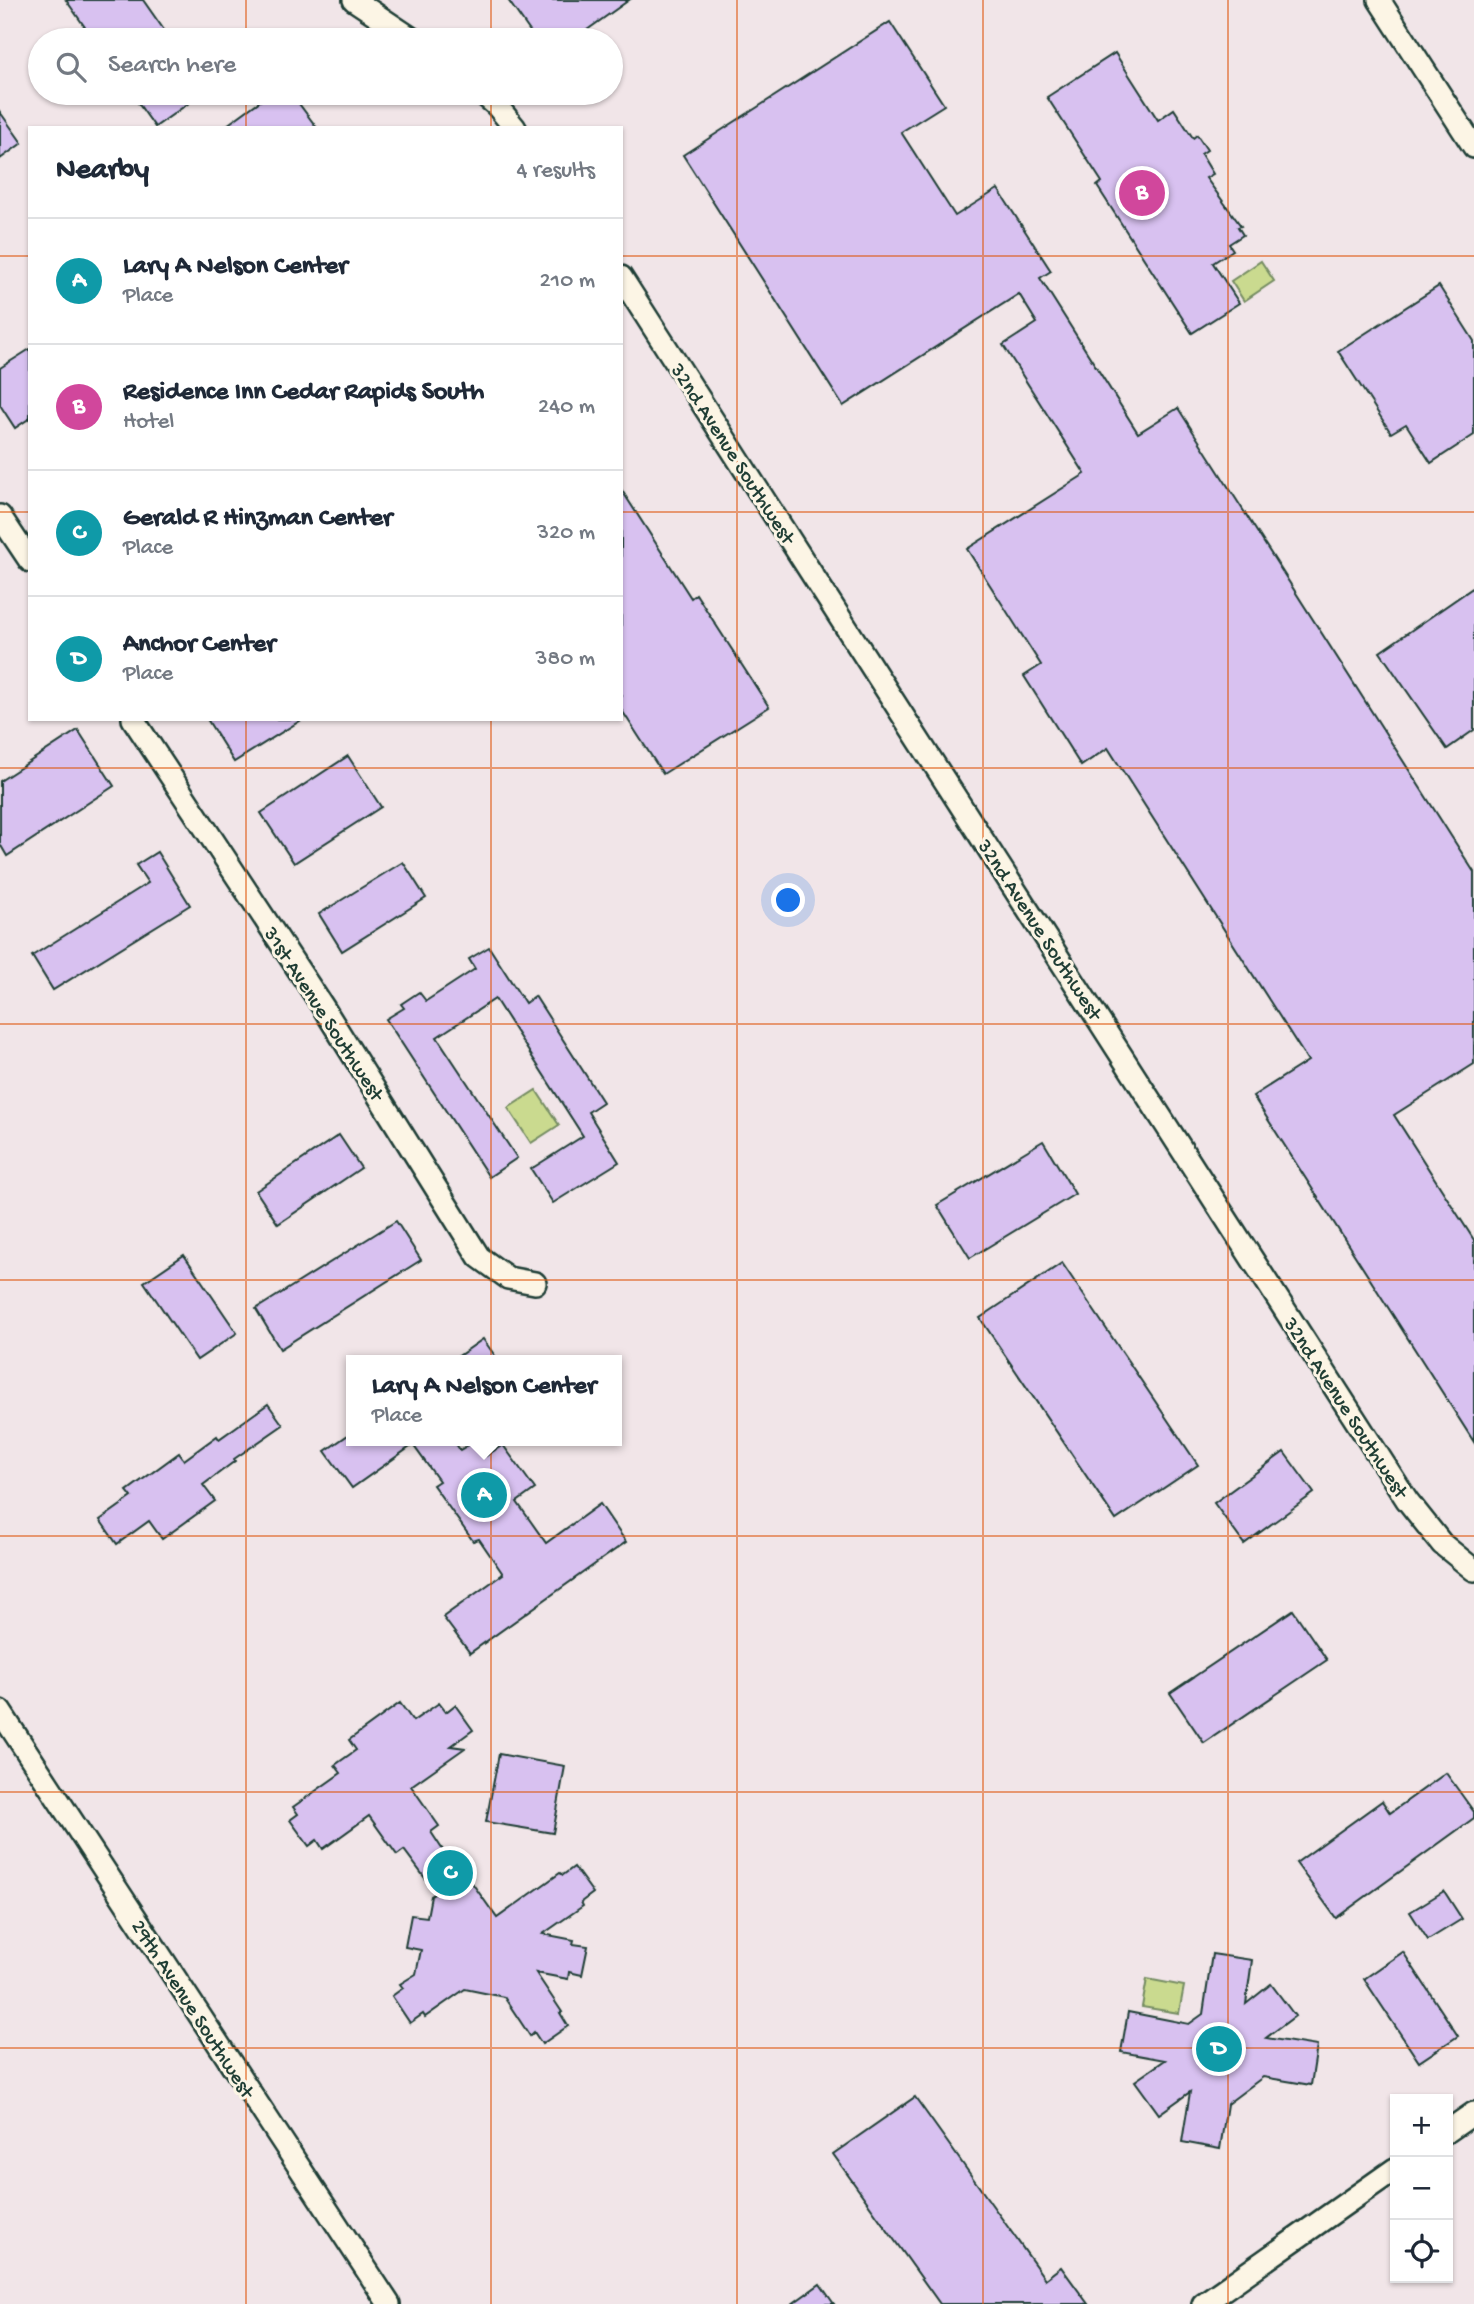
<!DOCTYPE html>
<html lang="en">
<head>
<meta charset="utf-8">
<style>
	:root { --surface:#fff; --page:#f6f6f7; --text:#1f2937; --muted:#747a83; --line:#e0e1e3; --accent:#d1495b }
	body { margin:0; font-family:"Gochi Hand",sans-serif; background:var(--page); color:var(--text) }
	.controls { position:absolute; right:21px; bottom:21px; display:grid; overflow:hidden; border-radius:0px; box-shadow:0 2px 5px #0004 }
	.controls button { width:63px; height:63px; display:grid; place-items:center; padding:0; border:0; border-bottom:2px solid var(--line); background:var(--surface); color:var(--text); font:35px sans-serif }
	.you { position:absolute; left:789px; top:901px; width:24px; height:24px; margin:-18px; border:5px solid #fff; border-radius:50%; background:#1a73e8; box-shadow:0 0 0 10px #1a73e833 }
	.badge { display:grid; place-items:center; width:46px; height:46px; border-radius:50%; background:var(--accent); color:#fff; font-size:23px; font-weight:700 }
	.pin { position:absolute; translate:-50% -50%; border:4px solid #fff; box-shadow:0 2px 7px #0006 }
	.popup { position:absolute; left:346px; top:1355px; width:276px; height:91px; box-sizing:border-box; display:grid; place-content:center; border-radius:0px; background:var(--surface); filter:drop-shadow(0 2px 5px #0005); font-size:23px; white-space:nowrap; color:var(--muted) }
	.popup b { font-size:26px; color:var(--text) }
	.popup::after { content:''; position:absolute; left:50%; top:100%; margin-left:-14px; border:14px solid transparent; border-top-color:var(--surface) }
	.list { margin:0; padding:0; list-style:none }
	h2 { display:flex; justify-content:space-between; align-items:center; height:91px; margin:0; padding:0 28px; font-size:30px }
	h2 small { font-size:23px; font-weight:400; color:var(--muted) }
	.list li { display:grid; grid-template-columns:46px 1fr auto; gap:21px; align-items:center; box-sizing:border-box; height:126px; padding:0 28px; border-top:2px solid var(--line) }
	.list b { display:block; font-size:26px; white-space:nowrap }
	.list p { margin:0; font-size:23px; white-space:nowrap; color:var(--muted) }
	.list em { font-size:23px; font-style:normal; color:var(--muted) }
	.icon { flex:none; width:38px; height:38px; fill:none; stroke:currentColor; stroke-width:2; stroke-linecap:round; stroke-linejoin:round }
	.map { position:relative; flex:none; width:1474px; height:2304px; overflow:hidden }
	.search { position:absolute; background:var(--surface); box-shadow:0 2px 5px #0004; left:28px; top:28px; width:595px; height:77px; display:flex; align-items:center; gap:18px; box-sizing:border-box; padding:0 24px; border-radius:38px; color:var(--muted); font-size:26px }
	.panel { position:absolute; background:var(--surface); box-shadow:0 2px 5px #0004; left:28px; top:126px; width:595px; height:595px; border-radius:0px }
	.map>svg:first-child { display:block }
</style>
</head>
<body>
<div class="map">
<svg width="1474" height="2304" viewBox="0 0 1474 2304">
	<rect width="100%" height="100%" fill="#f1e5e8"/>
	<filter id="ink" filterUnits="userSpaceOnUse"><feTurbulence type="fractalNoise" baseFrequency=".0143" numOctaves="2"/><feDisplacementMap in="SourceGraphic" scale="14" xChannelSelector="R" yChannelSelector="G"/><feConvolveMatrix kernelMatrix="1 2 1 2 8 2 1 2 1" color-interpolation-filters="sRGB"/></filter>
	<g filter="url(#ink)">
		<!-- green -->
		<g fill="#cada8f" stroke="#748c62" stroke-width="2">
			<path d="M1261,261l13,20 -30,20 -13,-20z"/>
			<path d="M536,1090l23,35 -28,18 -23,-35z"/>
			<path d="M1147,1979l37,7 -5,27 -37,-6z"/>
		</g>
		<!-- building -->
		<g fill="#d8c1f0" stroke="#1f3d34" stroke-width="2">
			<path d="M66,0h77l28,40h-77z"/>
			<path d="M508,0h121l-56,40h-37z"/>
			<path d="M890,22l54,83 -43,27 54,84 43,-27 53,82 -11,7 98,155 40,-25 296,464v192l-80,51 80,125v202l-221,-346 55,-35 -200,-313 -27,18 -57,-90 17,-11 -74,-116 118,-75 -82,-129 34,-22 -18,-29 -176,112 -160,-251z"/>
			<path d="M1115,53l43,67 16,-11 19,29 4,-3 10,15 -6,4 12,20 -7,4 35,48 -3,1 5,8 -14,9 4,6 -20,13 26,40 -47,30 -95,-147 5,-4 -55,-85z"/>
			<path d="M131,93h72l-48,34z"/>
			<path d="M271,93h20l26,35h-94z"/>
			<path d="M0,112l22,31 -22,16z"/>
			<path d="M1439,286l35,55v94l-43,28 -25,-39 -15,9 -53,-82z"/>
			<path d="M30,349v69l-15,10 -15,-23v-37z"/>
			<path d="M621,489l70,109 5,-4 73,113 -106,67 -42,-65z"/>
			<path d="M1474,587v143l-27,19 -67,-97z"/>
			<path d="M207,719h96l-69,43z"/>
			<path d="M78,730l36,56 -107,70 -7,-12v-63z"/>
			<path d="M348,756l33,51 -87,56 -33,-50z"/>
			<path d="M157,852l33,53 -137,85 -21,-34 116,-73 -12,-18z"/>
			<path d="M403,862l23,36 -84,53 -23,-37z"/>
			<path d="M489,947l36,56 10,-7 68,106 -15,10 31,50 -66,41 -22,-34 52,-33 -88,-137 -58,38 80,121 -28,19 -103,-158 18,-11 -3,-4 18,-12 7,9 49,-32 -6,-10z"/>
			<path d="M339,1135l22,33 -83,56 -22,-33z"/>
			<path d="M1043,1141l32,53 -105,64 -33,-53z"/>
			<path d="M396,1221l25,39 -141,89 -24,-40z"/>
			<path d="M184,1255l53,78 -40,27 -53,-78z"/>
			<path d="M1062,1263l136,202 -82,55 -136,-202z"/>
			<path d="M483,1339l15,21h-45z"/>
			<path d="M268,1404l15,21 -49,34 1,2 -32,24 12,16 -53,38 -13,-18 -32,23 -17,-24 32,-23 -5,-6 52,-38 5,7 33,-24 2,3z"/>
			<path d="M351,1433v8h103l6,9 15,-9 11,15 17,-11 32,44 -18,13 29,41 54,-39 26,38 -156,111 -27,-36 60,-43 -24,-35 -6,2 -40,-56 6,-4 -26,-36 -61,43 -27,-37z"/>
			<path d="M1284,1452l30,41 -70,51 -30,-41z"/>
			<path d="M1293,1610l34,50 -123,83 -34,-50z"/>
			<path d="M400,1703l13,18 26,-18 7,9 9,-7 18,25 -22,16 14,2 -54,38 28,40 -8,6 21,32 10,11 3,-2 32,45 63,-45 3,2 11,-8 19,26 -12,9 2,4 -40,28 31,6 -1,4 15,2 -6,29 -13,-3 -1,7 -32,-6 26,39 -2,1 8,13 -26,18 -8,-12 -4,4 -26,-39 -39,-8 -40,28 -2,-3 -13,9 -18,-27 11,-8 -3,-4 16,-10 5,-24 -16,-3 6,-32 16,2 4,-21 5,-3 -32,-43 -7,5 -28,-39 -46,33 -6,-9 -8,6 -19,-26 8,-6 -5,-7 48,-34 -6,-8 21,-15 -7,-10z"/>
			<path d="M499,1754l66,12 -12,67 -67,-11z"/>
			<path d="M1446,1773l28,39v6l-138,100 -40,-55 86,-62 8,12z"/>
			<path d="M1444,1891l18,28 -34,21 -18,-28z"/>
			<path d="M1403,1952l55,84 -39,26 -55,-83z"/>
			<path d="M1212,1954l40,6 -6,44 25,-20 24,32 -29,22 51,8 -6,39 -48,-8 -36,27 -7,45 -38,-7 8,-50 -31,22 -24,-33 30,-21 -44,-8 7,-40 61,12 14,-10z"/>
			<path d="M915,2097l130,182 16,-12 27,37h-148l-107,-150z"/>
			<path d="M820,2284l14,20h-42z"/>
		</g>
		<g fill="none" stroke-linecap="round" stroke-linejoin="round">
			<!-- minor casing -->
			<g stroke="#1f3d34" stroke-width="26">
				<g id="minor">
					<path d="M354,0l60,40"/>
					<path d="M1379,0l95,147"/>
					<path d="M482,93l15,13 18,22"/>
					<path d="M621,277l786,1223 35,44 32,26"/>
					<path d="M0,516l30,45"/>
					<path d="M133,719l190,288 156,250 29,21 27,5"/>
					<path d="M0,1711l389,593"/>
					<path d="M1448,2131l26,-18"/>
					<path d="M1203,2304l192,-135"/>
				</g>
			</g>
			<!-- minor -->
			<use href="#minor" stroke="#fcf5e5" stroke-width="21"/>
		</g>
	</g>
	<!-- grid -->
	<path fill="none" stroke="#de580e" stroke-width="2" stroke-opacity="0.55" d="M246,0v40M491,0v40M737,0v2304M983,0v2304M1228,0v2304M246,93v35M491,93v35M0,256h30M621,256h853M0,512h30M621,512h853M246,719v1585M491,719v1585M0,768h1474M0,1024h1474M0,1280h1474M0,1536h1474M0,1792h1474M0,2048h1474"/>
	<g text-anchor="middle" stroke-width="6" stroke-linejoin="round" paint-order="stroke">
		<!-- street labels -->
		<g font-size="21" fill="#1f3d34" stroke="#fcf5e5">
			<text transform="translate(734 453) rotate(57)" y="7">32nd Avenue Southwest</text>
			<text transform="translate(1041 929) rotate(57)" y="7">32nd Avenue Southwest</text>
			<text transform="translate(325 1013) rotate(57)" y="7">31st Avenue Southwest</text>
			<text transform="translate(1347 1407) rotate(57)" y="7">32nd Avenue Southwest</text>
			<text transform="translate(194 2008) rotate(57)" y="7">29th Avenue Southwest</text>
		</g>
	</g>
</svg>
<div class="controls">
<button>+</button>
<button>−</button>
<button><svg class="icon" aria-label="locate" viewBox="0 0 24 24"><circle cx="12" cy="12" r="6"/><path d="M12 2v4M12 18v4M2 12h4M18 12h4"/></svg></button>
</div>
<div class="you"></div>
<div class="pin badge" style="left:484px;top:1495px;background:#0f9aa8">A</div>
<div class="popup"><b>Lary A Nelson Center</b>Place</div>
<div class="pin badge" style="left:1142px;top:193px;background:#d1479c">B</div>
<div class="pin badge" style="left:450px;top:1873px;background:#0f9aa8">C</div>
<div class="pin badge" style="left:1219px;top:2049px;background:#0f9aa8">D</div>
<div class="search"><svg class="icon" aria-label="search" viewBox="0 0 24 24"><circle cx="10" cy="10" r="6"/><path d="M15 15l6 6"/></svg>Search here</div>
<section class="panel">
<h2>Nearby<small>4 results</small></h2>
<ul class="list">
<li><span class="badge" style="background:#0f9aa8">A</span><div><b>Lary A Nelson Center</b><p>Place</p></div><em>210 m</em></li>
<li><span class="badge" style="background:#d1479c">B</span><div><b>Residence Inn Cedar Rapids South</b><p>Hotel</p></div><em>240 m</em></li>
<li><span class="badge" style="background:#0f9aa8">C</span><div><b>Gerald R Hinzman Center</b><p>Place</p></div><em>320 m</em></li>
<li><span class="badge" style="background:#0f9aa8">D</span><div><b>Anchor Center</b><p>Place</p></div><em>380 m</em></li>
</ul>
</section>
</div>
</body>
</html>
